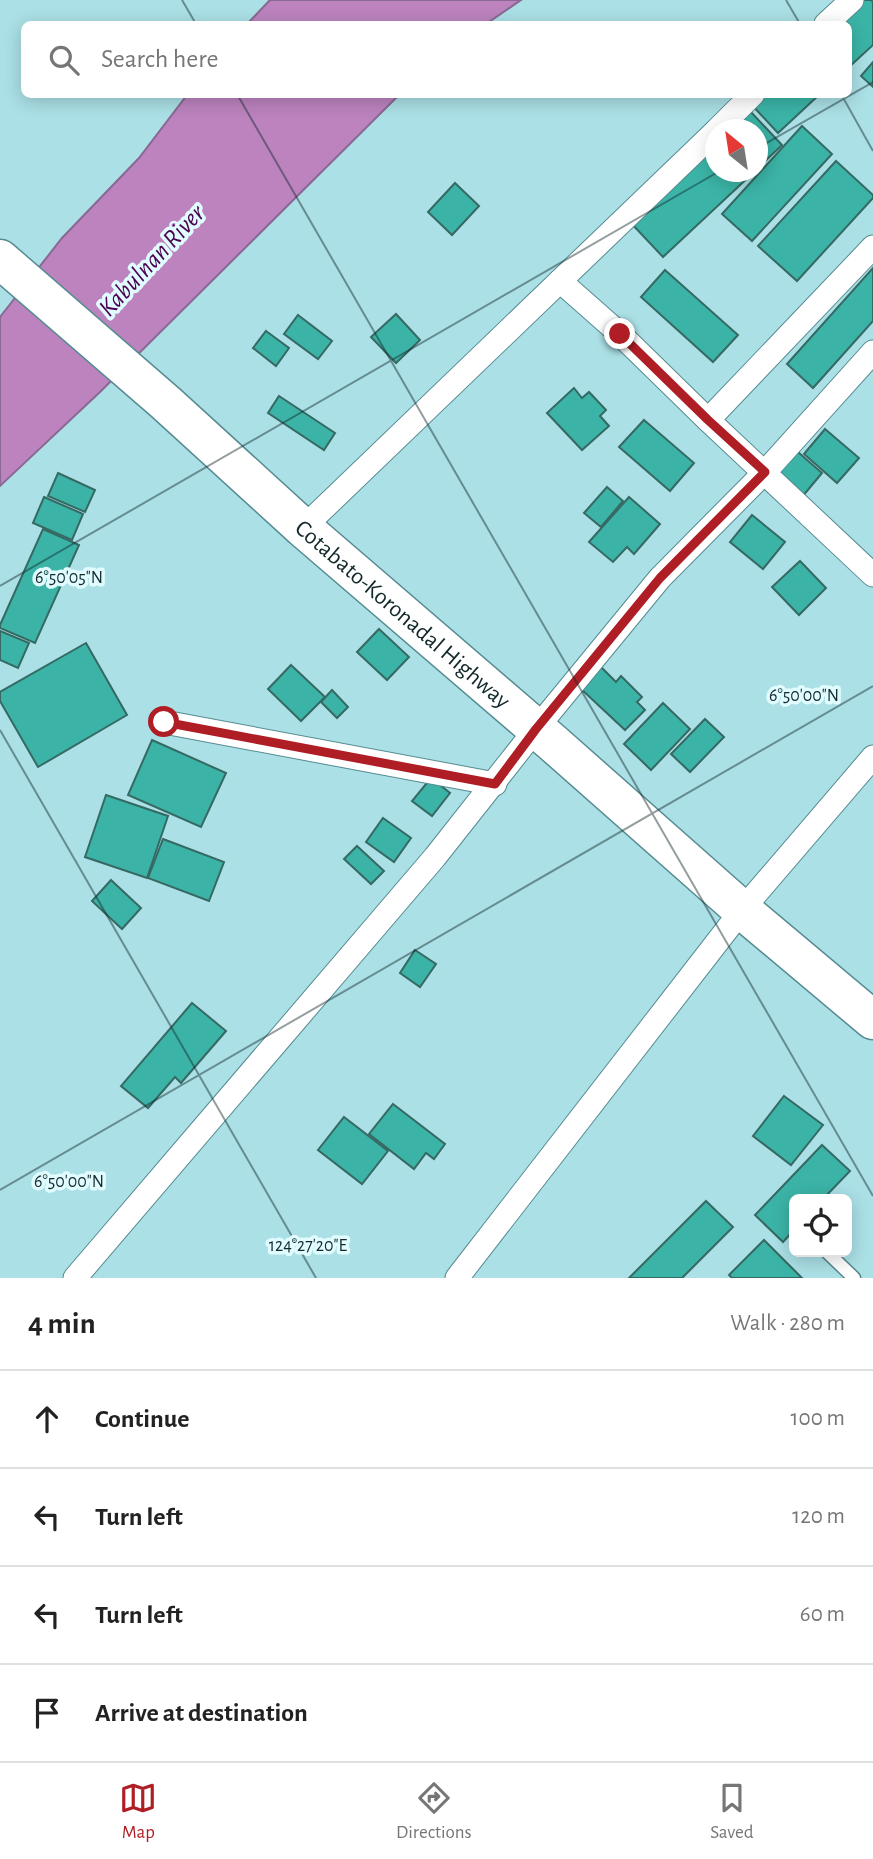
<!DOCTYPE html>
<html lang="en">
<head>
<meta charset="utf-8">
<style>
	:root { --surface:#fff; --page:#f6f6f6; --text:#222; --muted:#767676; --line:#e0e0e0; --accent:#af1d25 }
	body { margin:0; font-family:"Alegreya Sans",sans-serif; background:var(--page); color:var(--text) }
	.controls { position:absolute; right:21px; bottom:21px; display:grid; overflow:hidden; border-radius:10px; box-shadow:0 4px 18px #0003 }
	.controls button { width:63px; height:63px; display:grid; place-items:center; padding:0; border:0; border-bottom:2px solid var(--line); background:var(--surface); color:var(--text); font:35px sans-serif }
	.compass { position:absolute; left:705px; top:119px; width:63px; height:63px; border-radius:50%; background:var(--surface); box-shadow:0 4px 18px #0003; rotate:330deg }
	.stop { position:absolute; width:21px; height:21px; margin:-16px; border:5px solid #af1d25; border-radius:50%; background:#fff }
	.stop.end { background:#af1d25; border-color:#fff; box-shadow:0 2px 7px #0008 }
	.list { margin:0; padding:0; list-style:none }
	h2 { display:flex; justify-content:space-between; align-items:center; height:91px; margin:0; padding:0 28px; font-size:30px }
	h2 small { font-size:23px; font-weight:400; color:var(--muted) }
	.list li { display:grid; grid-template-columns:46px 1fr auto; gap:21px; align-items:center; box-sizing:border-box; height:98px; padding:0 28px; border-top:2px solid var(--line) }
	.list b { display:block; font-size:26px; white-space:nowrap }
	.list em { font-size:23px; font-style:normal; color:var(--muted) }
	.icon { flex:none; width:38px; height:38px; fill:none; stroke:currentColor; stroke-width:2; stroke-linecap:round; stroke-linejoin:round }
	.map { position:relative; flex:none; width:873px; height:1278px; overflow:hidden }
	.search { position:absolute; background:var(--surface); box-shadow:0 4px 18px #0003; left:21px; right:21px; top:21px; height:77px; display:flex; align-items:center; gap:18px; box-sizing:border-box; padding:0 24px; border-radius:10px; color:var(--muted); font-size:26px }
	.sheet { height:483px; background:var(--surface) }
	nav { display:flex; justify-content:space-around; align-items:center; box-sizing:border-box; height:98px; border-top:2px solid var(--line); background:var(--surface); font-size:19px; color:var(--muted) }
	nav a { display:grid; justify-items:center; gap:4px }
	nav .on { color:var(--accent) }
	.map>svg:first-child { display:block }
</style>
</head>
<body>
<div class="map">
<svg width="873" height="1278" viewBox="0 0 873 1278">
	<rect width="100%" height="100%" fill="#aae0e6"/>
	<!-- water -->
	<g fill="#bc83bf" stroke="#896893" stroke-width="2">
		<path d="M270,0h251l-35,24h-239z"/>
		<path d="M187,95h212l-299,297 -100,94v-169l62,-79 77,-80z"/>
	</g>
	<!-- building -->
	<g fill="#3bb4a7" stroke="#366963" stroke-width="2">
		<path d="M857,0h14l2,2v43l-25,23v-44h-17z"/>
		<path d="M873,62v25l-12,-11z"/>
		<path d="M756,94h64l-42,39 -29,-31z"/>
		<path d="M749,110l33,35 -24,23v-38h-29z"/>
		<path d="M802,126l30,28 -80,87 -30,-27z"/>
		<path d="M716,142v30h38l-91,85 -33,-35z"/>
		<path d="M836,161l37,34v3l-76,83 -39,-35z"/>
		<path d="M455,183l24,23 -27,29 -24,-23z"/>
		<path d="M873,268v53l-60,67 -26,-24z"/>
		<path d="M665,270l73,65 -25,27 -72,-65z"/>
		<path d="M396,314l24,26 -24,23 -25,-26z"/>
		<path d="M298,315l34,26 -14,18 -34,-25z"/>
		<path d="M266,331l23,17 -13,18 -23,-18z"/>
		<path d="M574,388l8,10 7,-6 17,18 -6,6 9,10 -27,24 -35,-37z"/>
		<path d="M279,396l56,37 -11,17 -56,-37z"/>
		<path d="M644,420l50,43 -24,28 -51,-44z"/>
		<path d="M825,429l34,29 -22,25 -33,-29z"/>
		<path d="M790,445l32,28 -20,24 -32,-29z"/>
		<path d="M58,473l37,17 -10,22 -37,-16z"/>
		<path d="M607,487l16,14 -22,26 -17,-14z"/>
		<path d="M44,497l39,17 -11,26 -39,-17z"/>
		<path d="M629,497l31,27 -26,30 -7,-7 -14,15 -24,-20z"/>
		<path d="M752,515l33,27 -22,27 -33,-27z"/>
		<path d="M43,529l36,16 -44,98 -35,-15v-3z"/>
		<path d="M800,561l26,27 -27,27 -27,-28z"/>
		<path d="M379,629l30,28 -22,23 -30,-28z"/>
		<path d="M0,631l29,12 -11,25 -18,-8z"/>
		<path d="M86,643l41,72 -89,52 -38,-66v-9z"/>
		<path d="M291,665l34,32 -24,24 -33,-32z"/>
		<path d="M601,667l15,15 5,-6 21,21 -5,5 8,8 -20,20 -45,-42z"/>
		<path d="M332,690l16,17 -11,11 -16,-16z"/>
		<path d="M663,703l27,26 -39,41 -27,-26z"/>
		<path d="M705,719l19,18 -34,35 -19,-18z"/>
		<path d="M152,740l74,33 -25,54 -73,-32z"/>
		<path d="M431,778l19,15 -18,23 -20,-15z"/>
		<path d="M106,795l62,21 -21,62 -62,-21z"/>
		<path d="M383,818l28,20 -17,24 -28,-20z"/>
		<path d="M163,839l61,23 -15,39 -61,-23z"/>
		<path d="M357,846l27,25 -13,13 -27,-25z"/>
		<path d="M111,880l30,28 -19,21 -30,-28z"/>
		<path d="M415,950l21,14 -16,23 -20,-14z"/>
		<path d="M192,1003l34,28 -45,52 -6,-6 -27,31 -27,-22z"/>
		<path d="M784,1096l39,29 -32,40 -38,-29z"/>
		<path d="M393,1104l52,40 -11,15 -8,-6 -12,16 -45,-35z"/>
		<path d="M344,1117l44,34 -26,33 -44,-34z"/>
		<path d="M822,1145l28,26 -27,28h-29v31l-11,12 -28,-27z"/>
		<path d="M706,1201l27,26 -51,51h-53z"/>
		<path d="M764,1240l38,38h-70l-3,-3z"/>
	</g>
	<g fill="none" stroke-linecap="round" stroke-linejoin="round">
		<!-- lane casing -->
		<g stroke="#568b91" stroke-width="15">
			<path id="lane" d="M827,1252l27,26"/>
		</g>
		<!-- street casing -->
		<g stroke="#568b91" stroke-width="25">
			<g id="street">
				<path d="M826,24l26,-24"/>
				<path d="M717,130l36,-36"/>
				<path d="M560,281l60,53 88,86 165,155"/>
				<path d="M708,420l165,-173"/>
				<path d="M303,528l413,-397"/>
				<path d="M164,722l331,62"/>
				<path d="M75,1278l360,-421 101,-128 124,-151 105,-106 108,-120"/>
				<path d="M457,1278l285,-368 131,-153"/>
			</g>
		</g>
		<!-- highway casing -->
		<g stroke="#568b91" stroke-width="41">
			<g id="highway">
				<path id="s1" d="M0,259l166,144 137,125 250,215 189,167 131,110"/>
			</g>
		</g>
		<!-- lane -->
		<use href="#lane" stroke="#fff" stroke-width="12"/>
		<!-- street -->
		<use href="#street" stroke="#fff" stroke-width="23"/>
		<!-- highway -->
		<use href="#highway" stroke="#fff" stroke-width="38"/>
	</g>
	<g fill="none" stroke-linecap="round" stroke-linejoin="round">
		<!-- route -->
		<path stroke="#af1d25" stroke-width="9" d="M164,722l331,62 41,-55 124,-151 105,-106 -57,-52 -88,-86"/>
	</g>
	<!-- ticks -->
	<path fill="none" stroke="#12282b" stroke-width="2" stroke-opacity="0.45" d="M182,0l14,24M786,0l14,24M237,94l636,1102M841,94l32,57M758,148l115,-66M0,586l718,-414M0,730l316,548M0,1190l873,-504"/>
	<g text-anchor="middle" stroke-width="7" stroke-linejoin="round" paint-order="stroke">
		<!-- street labels -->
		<g font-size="24" fill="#12282b" stroke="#e1fcff">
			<text dy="8" stroke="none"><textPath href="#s1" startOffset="537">Cotabato-Koronadal Highway</textPath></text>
		</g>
		<!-- water labels -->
		<g font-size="26" font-style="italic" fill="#4c0252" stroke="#e1fcff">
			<text transform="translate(151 260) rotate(-47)" y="9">Kabulnan River</text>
		</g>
	</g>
	<g font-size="18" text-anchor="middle" fill="#12282b" stroke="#e1fcff" stroke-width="7" stroke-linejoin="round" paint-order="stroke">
		<text x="69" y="583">6°50'05"N</text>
		<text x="804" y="701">6°50'00"N</text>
		<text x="69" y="1187">6°50'00"N</text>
		<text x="308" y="1251">124°27'20"E</text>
	</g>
</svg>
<div class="controls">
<button><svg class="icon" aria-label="locate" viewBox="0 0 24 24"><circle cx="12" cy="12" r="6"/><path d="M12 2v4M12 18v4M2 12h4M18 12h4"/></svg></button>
</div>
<svg class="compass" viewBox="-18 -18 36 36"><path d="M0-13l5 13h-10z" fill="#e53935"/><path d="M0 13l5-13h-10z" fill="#767676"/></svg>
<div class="stop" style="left:164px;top:722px"></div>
<div class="stop end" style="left:620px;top:334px"></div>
<div class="search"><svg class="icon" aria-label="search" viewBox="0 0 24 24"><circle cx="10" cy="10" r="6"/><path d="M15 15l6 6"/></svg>Search here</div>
</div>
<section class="sheet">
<h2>4 min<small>Walk · 280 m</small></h2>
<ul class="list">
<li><svg class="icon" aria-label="ahead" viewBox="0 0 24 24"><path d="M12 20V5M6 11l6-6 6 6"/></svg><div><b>Continue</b></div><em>100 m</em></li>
<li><svg class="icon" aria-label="left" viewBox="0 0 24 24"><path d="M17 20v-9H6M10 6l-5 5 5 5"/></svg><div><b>Turn left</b></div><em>120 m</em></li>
<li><svg class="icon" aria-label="left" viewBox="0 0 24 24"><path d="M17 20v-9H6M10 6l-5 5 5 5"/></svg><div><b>Turn left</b></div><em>60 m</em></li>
<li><svg class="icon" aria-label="arrive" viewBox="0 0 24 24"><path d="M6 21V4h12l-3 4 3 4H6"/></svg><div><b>Arrive at destination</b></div></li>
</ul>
</section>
<nav>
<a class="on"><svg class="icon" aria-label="map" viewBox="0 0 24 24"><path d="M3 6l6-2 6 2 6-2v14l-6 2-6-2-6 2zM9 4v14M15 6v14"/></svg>Map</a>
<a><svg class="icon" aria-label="directions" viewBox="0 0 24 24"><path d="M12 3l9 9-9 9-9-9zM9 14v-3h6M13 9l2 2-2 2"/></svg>Directions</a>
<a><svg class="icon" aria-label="saved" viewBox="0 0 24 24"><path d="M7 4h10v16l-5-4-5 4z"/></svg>Saved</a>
</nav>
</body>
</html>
